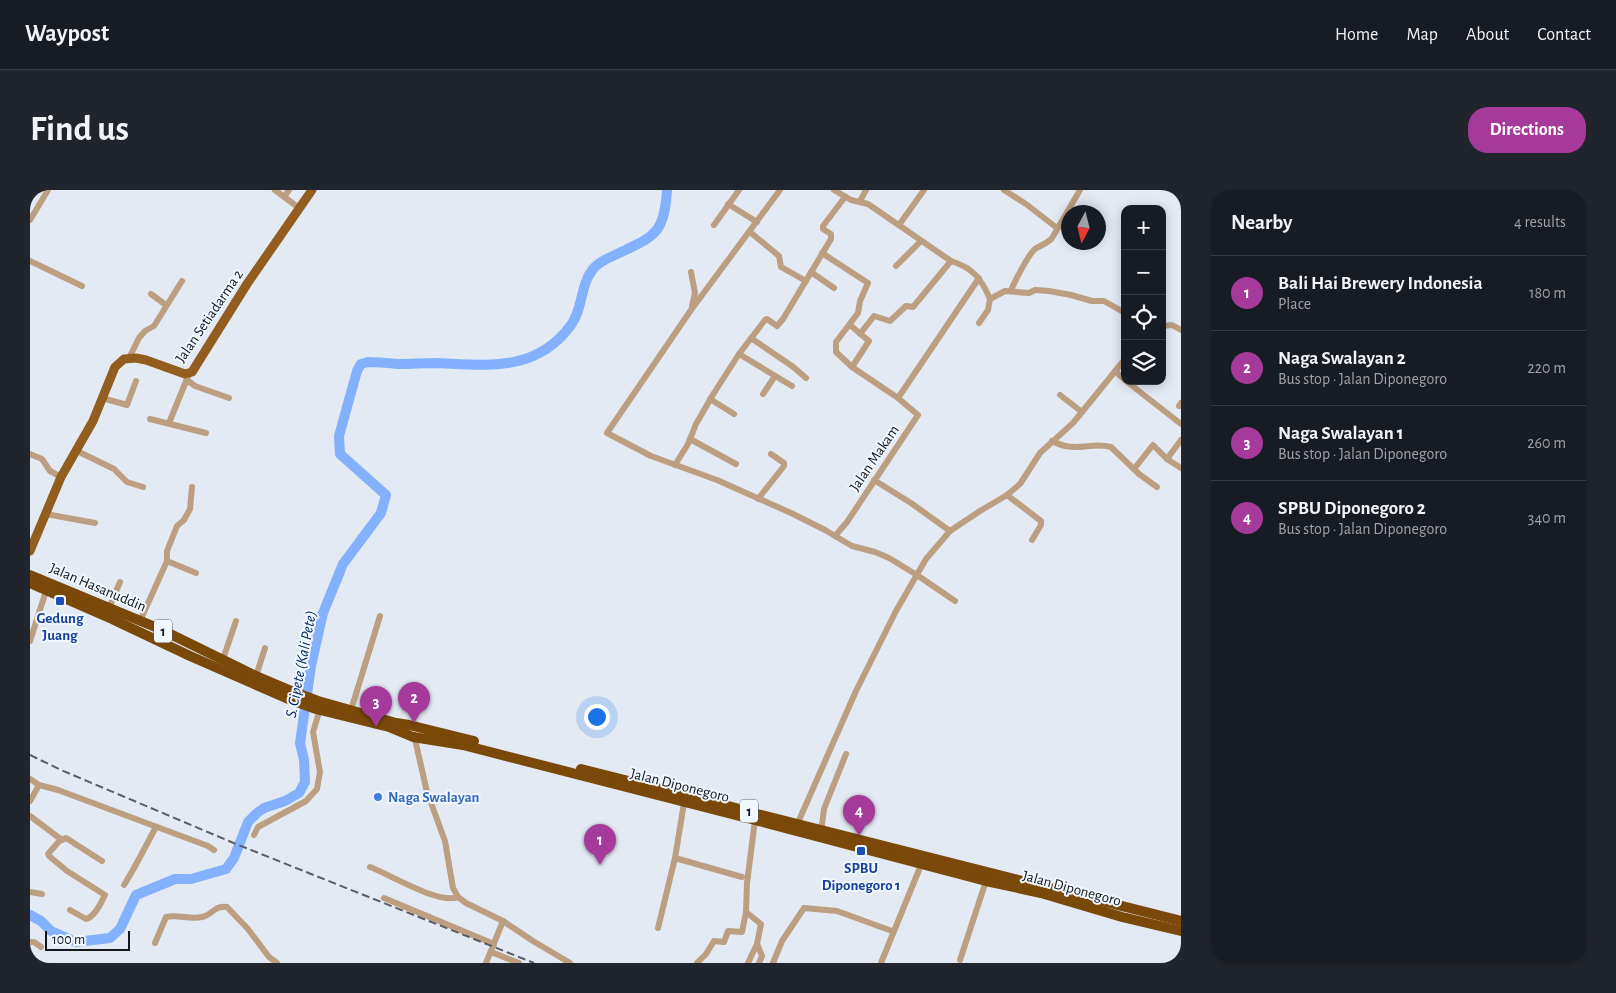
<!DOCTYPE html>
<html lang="en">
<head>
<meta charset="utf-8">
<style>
	:root { --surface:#171b24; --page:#20242c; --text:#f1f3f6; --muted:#9ea1a6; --line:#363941; --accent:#a63a9a }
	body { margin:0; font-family:"Alegreya Sans",sans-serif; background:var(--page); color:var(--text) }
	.controls { position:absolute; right:15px; top:15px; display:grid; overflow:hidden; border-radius:10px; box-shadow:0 2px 12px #0003 }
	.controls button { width:45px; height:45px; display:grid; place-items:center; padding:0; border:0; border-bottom:1px solid var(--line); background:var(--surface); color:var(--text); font:25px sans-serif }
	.compass { position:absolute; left:1031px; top:15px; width:45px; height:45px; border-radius:50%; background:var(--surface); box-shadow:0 2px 12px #0003; rotate:187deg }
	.scale { position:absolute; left:15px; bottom:12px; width:85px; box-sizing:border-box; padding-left:5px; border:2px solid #14161a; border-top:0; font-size:14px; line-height:18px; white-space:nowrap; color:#14161a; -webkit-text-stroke:4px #f1f7ff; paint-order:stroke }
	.you { position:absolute; left:566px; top:526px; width:18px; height:18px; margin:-12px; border:4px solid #fff; border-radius:50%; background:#1a73e8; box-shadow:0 0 0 8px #1a73e833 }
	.badge { display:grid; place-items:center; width:32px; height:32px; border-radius:50%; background:var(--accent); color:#fff; font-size:16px; font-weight:700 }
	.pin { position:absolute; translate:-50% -41px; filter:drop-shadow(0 1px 2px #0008) }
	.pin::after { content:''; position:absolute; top:26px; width:18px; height:15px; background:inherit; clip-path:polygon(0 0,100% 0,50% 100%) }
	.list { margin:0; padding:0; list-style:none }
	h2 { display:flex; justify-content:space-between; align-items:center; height:65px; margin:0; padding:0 20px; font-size:21px }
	h2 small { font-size:16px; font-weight:400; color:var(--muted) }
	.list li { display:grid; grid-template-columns:32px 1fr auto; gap:15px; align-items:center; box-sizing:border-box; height:75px; padding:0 20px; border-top:1px solid var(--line) }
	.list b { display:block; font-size:19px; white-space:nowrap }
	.list p { margin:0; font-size:16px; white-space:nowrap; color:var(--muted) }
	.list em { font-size:16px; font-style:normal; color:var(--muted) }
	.icon { flex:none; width:28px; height:28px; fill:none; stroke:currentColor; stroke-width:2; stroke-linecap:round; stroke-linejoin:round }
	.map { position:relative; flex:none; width:1151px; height:773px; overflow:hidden; border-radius:20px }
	header { display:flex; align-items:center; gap:30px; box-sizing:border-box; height:70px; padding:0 25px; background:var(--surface); border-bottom:1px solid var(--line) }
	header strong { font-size:24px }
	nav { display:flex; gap:28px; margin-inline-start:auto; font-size:18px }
	.intro { display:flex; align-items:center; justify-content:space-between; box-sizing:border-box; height:120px; padding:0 30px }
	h1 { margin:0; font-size:35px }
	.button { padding:12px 22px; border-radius:20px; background:var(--accent); color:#fff; font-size:18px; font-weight:700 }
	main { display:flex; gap:30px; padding:0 30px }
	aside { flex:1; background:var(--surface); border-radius:20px; box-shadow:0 2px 12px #0003 }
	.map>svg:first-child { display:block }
</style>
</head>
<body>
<header>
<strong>Waypost</strong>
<nav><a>Home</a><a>Map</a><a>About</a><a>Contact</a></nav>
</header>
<div class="intro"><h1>Find us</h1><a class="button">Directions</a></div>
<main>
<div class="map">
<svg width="1151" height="773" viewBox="0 0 1151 773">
	<rect width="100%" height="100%" fill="#e3eaf4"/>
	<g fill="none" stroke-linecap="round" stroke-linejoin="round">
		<!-- river -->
		<path stroke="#83b1fd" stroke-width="10" d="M0,725l11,6 10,10 25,11 34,-4 10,-9 16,-34 39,-16h16l35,-10 8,-11 14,-36 9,-9 7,-5 21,-7 14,-8 6,-11 -1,-22 -4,-17 11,-77 12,-53 20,-49 38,-51 5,-18 -46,-41 -1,-18 18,-65 4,-7 7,-2c10,0 20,1 30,2 13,0 25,-1 38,-1 51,2 100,10 135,-38 12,-16 9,-40 22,-56 5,-6 15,-11 22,-14 39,-19 49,-19 52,-65"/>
		<!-- minor -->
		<g stroke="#bc9e80" stroke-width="6">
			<path d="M245,0l24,18"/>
			<path d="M750,0l-89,120 -84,123 44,23 66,24 74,33 34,17 27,16 23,6 14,6 28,17 38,26"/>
			<path d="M804,0l17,10 17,4 83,57c22,7 30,17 39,38l15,-8 24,2 6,-3 14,1 22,4 21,6h12l21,12"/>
			<path d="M974,0l22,14 31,24"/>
			<path d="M254,7l5,-7"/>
			<path d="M830,11l6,-11"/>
			<path d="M698,14l29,18"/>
			<path d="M0,30l18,-30"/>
			<path d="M684,35l25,-35"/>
			<path d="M869,35l25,-35"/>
			<path d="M720,42l29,24 2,11 25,14"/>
			<path d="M792,63l46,30 -8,18 -2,12 -22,29v10l16,15 46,31 20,17 -71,107 -12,14"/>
			<path d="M0,71l52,25"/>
			<path d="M866,76l25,-25"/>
			<path d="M661,82l4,21 -3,13"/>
			<path d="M781,82l23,16"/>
			<path d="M981,100c4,-9 17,-35 24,-41 6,-4 12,-5 17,-11l28,-48"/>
			<path d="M121,104l15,11"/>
			<path d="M949,133l9,-13 2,-11"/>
			<path d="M820,135l19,16 -17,26"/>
			<path d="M1132,136l10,-1 9,5"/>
			<path d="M830,144l14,-18 16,5 16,-15 7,1 38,-46"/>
			<path d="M721,148l41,28 14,12"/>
			<path d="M709,164l53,32"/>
			<path d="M99,168l10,-20 6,-7 9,-5 28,-45"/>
			<path d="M1085,181l10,9"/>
			<path d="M157,190l8,6 34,12"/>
			<path d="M1096,191l55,43"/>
			<path d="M733,204l12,-18"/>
			<path d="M1030,205l22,17"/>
			<path d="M72,208l25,7 9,-24"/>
			<path d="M868,208l81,-120"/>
			<path d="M680,209l24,15"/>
			<path d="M1149,216l2,-3"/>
			<path d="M120,229l56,14"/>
			<path d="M139,233l20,-49"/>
			<path d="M660,249l46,25"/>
			<path d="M1022,251c25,13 38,0 59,6l28,27 18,13"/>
			<path d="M45,260l39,19 13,13 16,5"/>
			<path d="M0,264l12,5 8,12 11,6"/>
			<path d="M1137,269l14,-19"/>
			<path d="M645,275l13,-21 8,-20 18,-31 25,-39 26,-34 2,-1 10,7 6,-7 48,-80v-5l-8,-5v-3l22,-29"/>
			<path d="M1104,279l19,-24 14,14 14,9"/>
			<path d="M844,290l37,23 39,28"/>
			<path d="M977,305l34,26v4l-9,15"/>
			<path d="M728,309l26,-33v-3l-13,-9"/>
			<path d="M16,324l49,9"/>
			<path d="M137,371l29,12"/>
			<path d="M79,418l11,-26"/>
			<path d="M110,431l27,-60v-10l10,-25 7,-6 6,-11 2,-22"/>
			<path d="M0,451l16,-50"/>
			<path d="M193,469l13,-38"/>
			<path d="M226,486l9,-28"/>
			<path d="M321,520l29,-94"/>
			<path d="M384,545l13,57 18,49 8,47 5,9 8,6 37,18 30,20 37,22"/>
			<path d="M0,589l9,6 -9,16"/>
			<path d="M9,595l19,5 150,56 6,4"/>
			<path d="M654,613l-9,55 67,19"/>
			<path d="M0,626l32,24 4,-2 36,23"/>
			<path d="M725,630l-8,63 -1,29 15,12 -4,20 5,12 -3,7"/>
			<path d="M766,637l60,-136 40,-80 30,-52 24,-28 30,-20 27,-16 13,-11 20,-31 33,-30 52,-64"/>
			<path d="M791,643l3,-24 22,-55"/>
			<path d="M224,645l4,-8 48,-26 11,-12 3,-17 -7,-40 7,-23"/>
			<path d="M31,649l-13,15 1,2 18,15 38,24c-4,8 -10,22 -19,24l-16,-9"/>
			<path d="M340,677c19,7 69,38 88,30"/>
			<path d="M94,695c12,-19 21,-38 32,-58"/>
			<path d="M0,702l12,2"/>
			<path d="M354,708l110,46"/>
			<path d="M628,738l17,-70"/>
			<path d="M0,752h4l7,5"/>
			<path d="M125,753l11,-26c12,-3 24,3 36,0 10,-2 13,-12 25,-10l21,22 21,28 8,6"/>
			<path d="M461,762l28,11"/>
			<path d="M930,770l26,-79"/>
			<path d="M456,773l17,-42"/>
			<path d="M667,773l9,-9 8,-13 10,1 4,-11 14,1 4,-20"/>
			<path d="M718,773l9,-19"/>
			<path d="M743,773l9,-22 22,-33 33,3 55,20"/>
			<path d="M851,773l40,-98"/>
		</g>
		<!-- major -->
		<path stroke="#925d1e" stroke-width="9" d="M0,361l31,-74 32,-56 22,-54 9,-8 12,-1 10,2 39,14 7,-2 55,-88 65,-94"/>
		<!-- highway -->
		<g stroke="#7a4909" stroke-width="10">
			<path d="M0,385l130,54 96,47 38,16 24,9 78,22 13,2 65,16"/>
			<path d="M0,393l82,36 78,37 96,42 30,11 73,18 24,10 50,8 292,75 231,61 55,12 81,24 59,14"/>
			<path d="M551,579l155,39"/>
			<path d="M727,624l424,107"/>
		</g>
		<!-- rail -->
		<path stroke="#5a5e64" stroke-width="2" stroke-dasharray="8 4" stroke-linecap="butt" d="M0,565l31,15 175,74 298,119"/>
	</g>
	<!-- markers -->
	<g fill="#1a4fb4" stroke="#f1f7ff" stroke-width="2">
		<rect x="25" y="406" width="10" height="10" rx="2.5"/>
		<rect x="826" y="656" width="10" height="10" rx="2.5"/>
	</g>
	<circle fill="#3f7fe0" stroke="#f1f7ff" stroke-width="2" cx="348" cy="607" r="5"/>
	<g text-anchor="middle" stroke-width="4" stroke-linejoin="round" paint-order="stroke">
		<!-- shield labels -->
		<g fill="#f1f7ff" stroke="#565a5f" stroke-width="1">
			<rect x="124" y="429.5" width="18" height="23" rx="4"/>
			<rect x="710" y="609.5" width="18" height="23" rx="4"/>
		</g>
		<g font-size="14" font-weight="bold" fill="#14161a">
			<text x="133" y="446">1</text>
			<text x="719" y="626">1</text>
		</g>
		<!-- street labels -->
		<g font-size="15" fill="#14161a" stroke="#f1f7ff">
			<text transform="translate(179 126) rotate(-56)" y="5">Jalan Setiadarma 2</text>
			<text transform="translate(844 268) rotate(-56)" y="5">Jalan Makam</text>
			<text transform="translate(68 397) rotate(23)" y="5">Jalan Hasanuddin</text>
			<text transform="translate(650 595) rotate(14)" y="5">Jalan Diponegoro</text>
			<text transform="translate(1042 698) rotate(15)" y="5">Jalan Diponegoro</text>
		</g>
		<!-- transit labels -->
		<g font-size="15" font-weight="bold" fill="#164399" stroke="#f1f7ff">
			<text x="30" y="433">Gedung<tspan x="30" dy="17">Juang</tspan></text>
			<text x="831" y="683">SPBU<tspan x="831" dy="17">Diponegoro 1</tspan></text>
		</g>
		<!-- shop labels -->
		<g font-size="15" font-weight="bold" fill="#366cbe" stroke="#f1f7ff" text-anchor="start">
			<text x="358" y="612">Naga Swalayan</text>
		</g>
		<!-- water labels -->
		<g font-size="16" font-style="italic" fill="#002464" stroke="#f1f7ff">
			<text transform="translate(270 474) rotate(-79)" y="6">S. Cipete (Kali Pete)</text>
		</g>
	</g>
</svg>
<div class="controls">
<button>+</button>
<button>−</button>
<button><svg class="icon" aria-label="locate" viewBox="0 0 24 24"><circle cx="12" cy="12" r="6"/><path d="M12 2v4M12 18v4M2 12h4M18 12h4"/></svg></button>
<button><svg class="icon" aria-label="layers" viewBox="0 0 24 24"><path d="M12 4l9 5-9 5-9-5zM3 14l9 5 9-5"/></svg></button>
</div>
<svg class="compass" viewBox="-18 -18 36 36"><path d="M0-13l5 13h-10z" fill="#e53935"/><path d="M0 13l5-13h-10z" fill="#9ea1a6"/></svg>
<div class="scale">100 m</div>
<div class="you"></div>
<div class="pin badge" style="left:570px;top:675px">1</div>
<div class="pin badge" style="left:384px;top:533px">2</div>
<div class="pin badge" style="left:346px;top:537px">3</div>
<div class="pin badge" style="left:829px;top:646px">4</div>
</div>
<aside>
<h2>Nearby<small>4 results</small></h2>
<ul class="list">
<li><span class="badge">1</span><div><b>Bali Hai Brewery Indonesia</b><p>Place</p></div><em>180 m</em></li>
<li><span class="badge">2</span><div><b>Naga Swalayan 2</b><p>Bus stop · Jalan Diponegoro</p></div><em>220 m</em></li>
<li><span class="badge">3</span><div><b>Naga Swalayan 1</b><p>Bus stop · Jalan Diponegoro</p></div><em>260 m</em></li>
<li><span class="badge">4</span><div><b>SPBU Diponegoro 2</b><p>Bus stop · Jalan Diponegoro</p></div><em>340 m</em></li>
</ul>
</aside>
</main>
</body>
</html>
